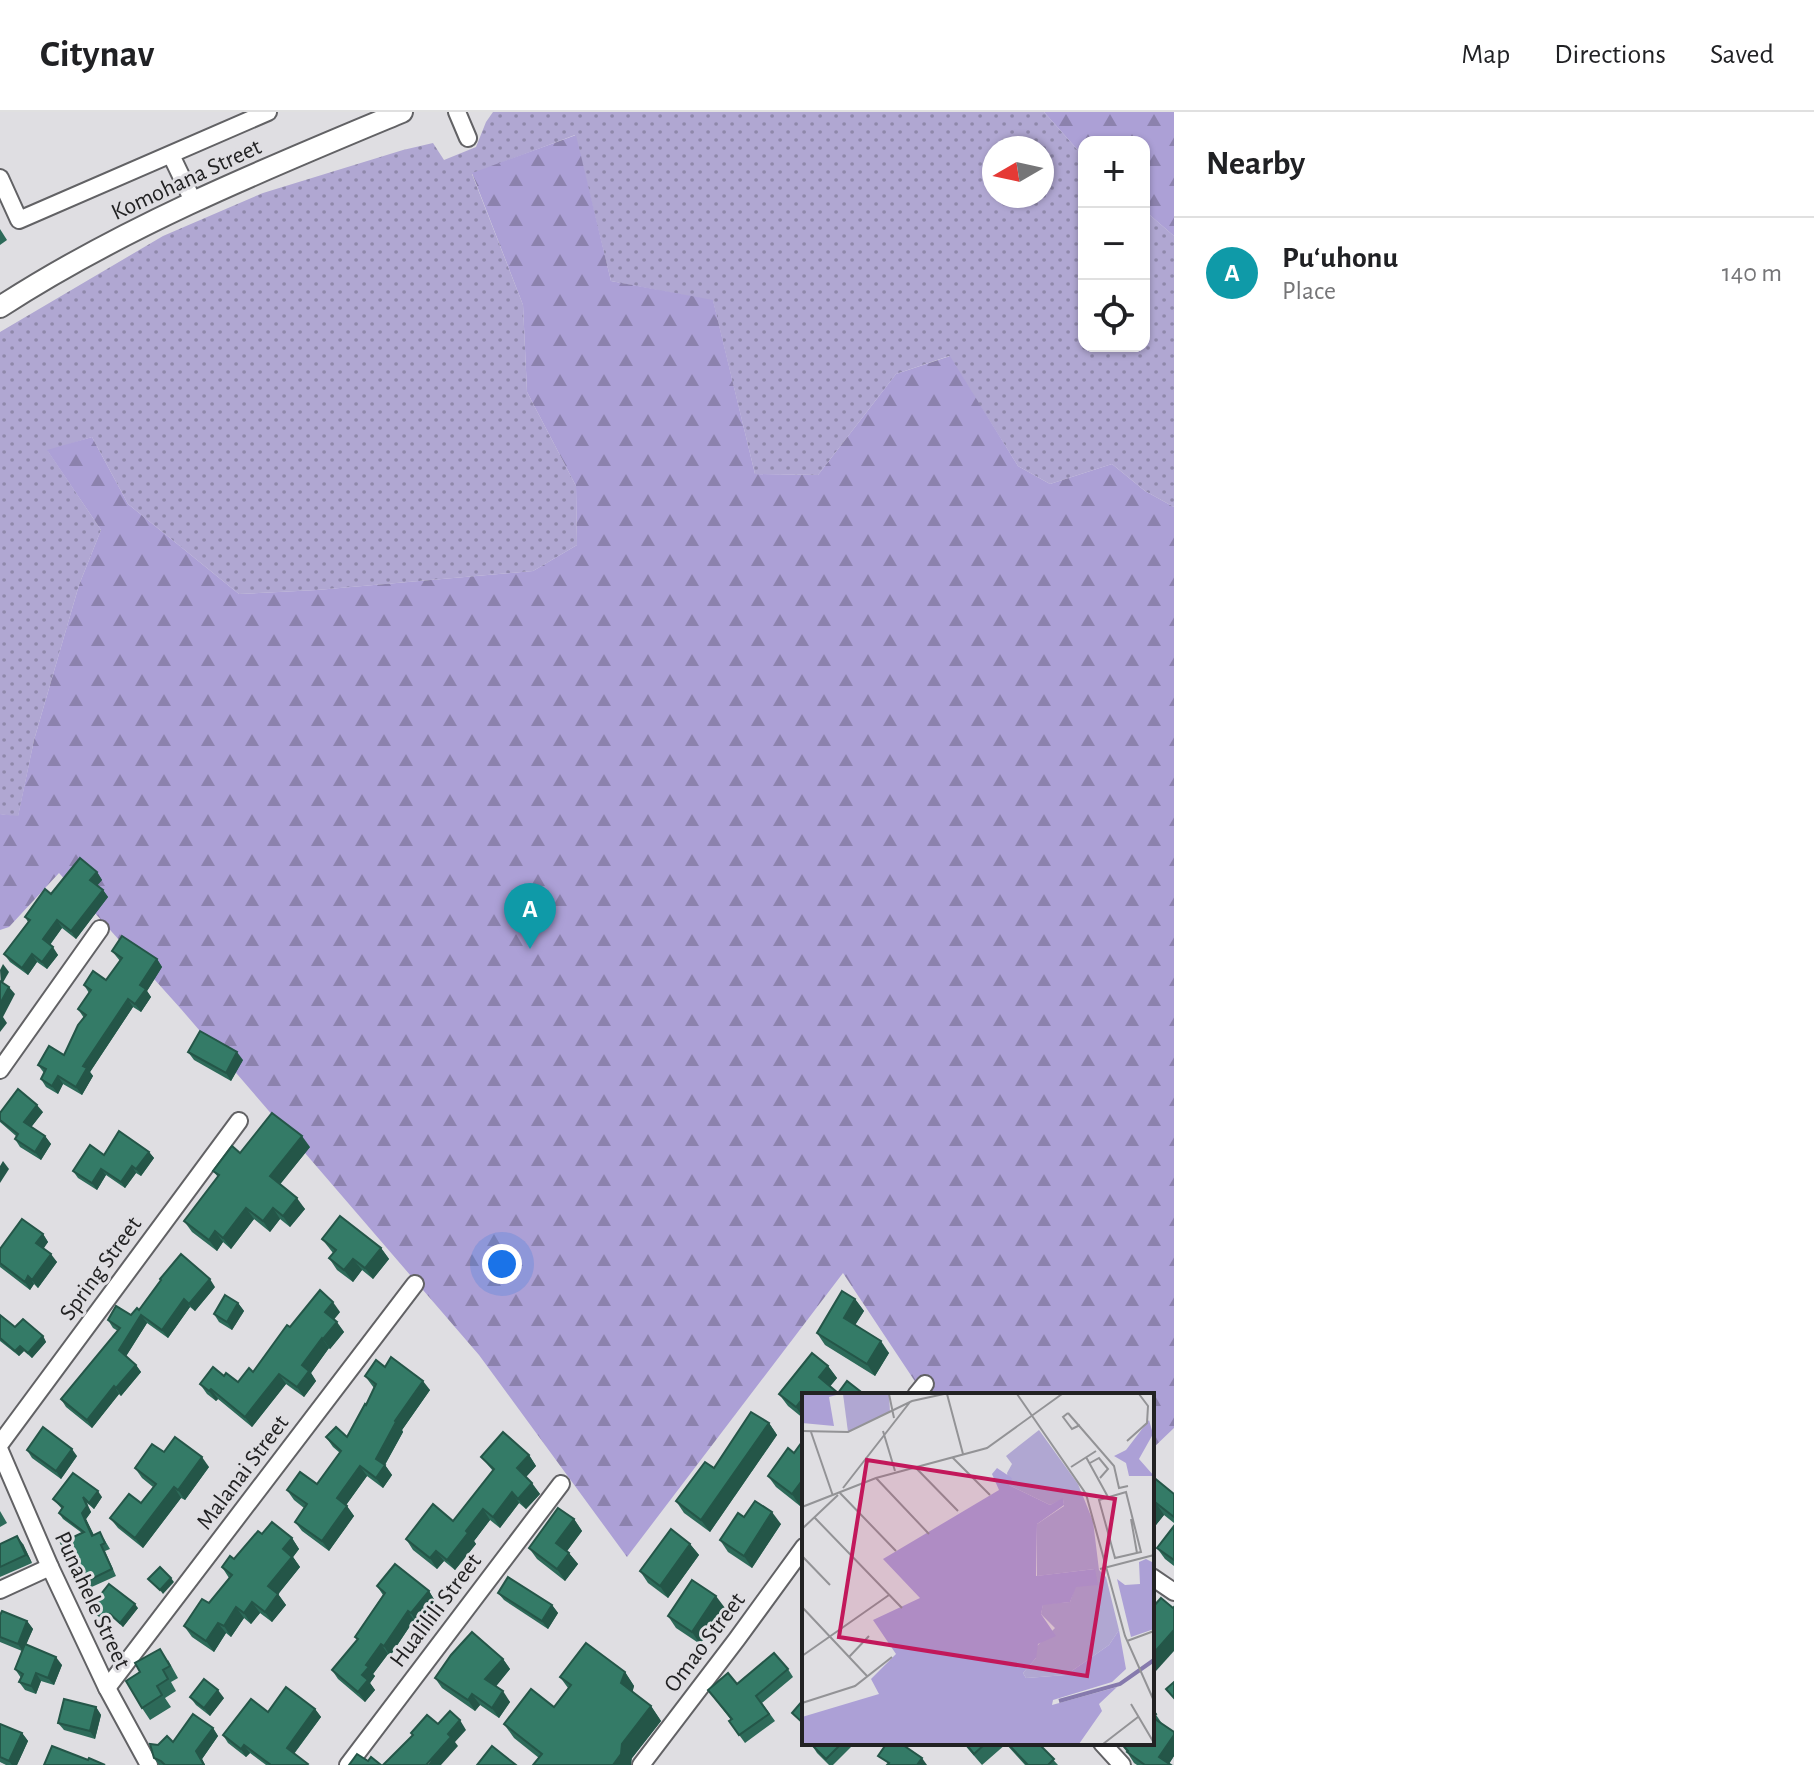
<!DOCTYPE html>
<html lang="en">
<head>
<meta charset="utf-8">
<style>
	:root { --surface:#fff; --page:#f6f6f6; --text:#202124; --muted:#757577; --line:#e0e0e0; --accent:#347361 }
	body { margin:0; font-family:"Alegreya Sans",sans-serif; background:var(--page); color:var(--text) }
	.controls { position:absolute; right:24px; top:24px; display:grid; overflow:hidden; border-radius:16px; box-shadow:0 2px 6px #0004 }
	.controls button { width:72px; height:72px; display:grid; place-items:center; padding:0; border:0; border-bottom:2px solid var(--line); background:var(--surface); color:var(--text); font:40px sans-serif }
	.compass { position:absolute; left:982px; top:24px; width:72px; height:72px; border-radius:50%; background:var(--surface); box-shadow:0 2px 6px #0004; rotate:261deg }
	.you { position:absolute; left:502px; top:1152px; width:28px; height:28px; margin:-20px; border:6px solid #fff; border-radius:50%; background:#1a73e8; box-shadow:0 0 0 12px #1a73e833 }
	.badge { display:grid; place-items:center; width:52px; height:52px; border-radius:50%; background:var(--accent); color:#fff; font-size:26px; font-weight:700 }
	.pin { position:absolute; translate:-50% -66px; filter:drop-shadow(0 2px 4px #0008) }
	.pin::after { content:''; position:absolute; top:42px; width:28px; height:24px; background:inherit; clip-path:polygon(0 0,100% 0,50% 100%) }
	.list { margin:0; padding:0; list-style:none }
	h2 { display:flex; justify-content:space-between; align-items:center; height:104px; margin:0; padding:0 32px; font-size:34px }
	h2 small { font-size:26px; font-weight:400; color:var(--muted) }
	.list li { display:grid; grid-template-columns:52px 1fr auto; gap:24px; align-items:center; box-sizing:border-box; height:112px; padding:0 32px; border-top:2px solid var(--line) }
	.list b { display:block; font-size:30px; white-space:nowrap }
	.list p { margin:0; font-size:26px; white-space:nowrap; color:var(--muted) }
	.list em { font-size:26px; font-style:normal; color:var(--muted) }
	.icon { flex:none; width:44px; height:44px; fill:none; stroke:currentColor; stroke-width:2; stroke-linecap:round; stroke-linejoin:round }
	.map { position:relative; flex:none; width:1174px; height:1653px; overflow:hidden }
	header { display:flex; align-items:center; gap:48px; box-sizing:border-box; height:112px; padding:0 40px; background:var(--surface); border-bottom:2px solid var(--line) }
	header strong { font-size:38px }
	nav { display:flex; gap:44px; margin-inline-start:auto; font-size:28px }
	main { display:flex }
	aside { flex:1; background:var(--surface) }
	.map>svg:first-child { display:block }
</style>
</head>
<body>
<header>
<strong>Citynav</strong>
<nav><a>Map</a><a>Directions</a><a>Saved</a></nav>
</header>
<main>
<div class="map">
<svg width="1174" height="1653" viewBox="0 0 1174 1653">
	<defs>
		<pattern id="grass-dots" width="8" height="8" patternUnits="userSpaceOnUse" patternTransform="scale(2)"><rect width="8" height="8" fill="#b0a7d2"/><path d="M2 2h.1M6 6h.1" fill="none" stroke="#8f88aa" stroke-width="1.8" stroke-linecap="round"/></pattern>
		<pattern id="forest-firs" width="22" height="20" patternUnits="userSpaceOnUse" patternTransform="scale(2)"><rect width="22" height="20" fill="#aca0d6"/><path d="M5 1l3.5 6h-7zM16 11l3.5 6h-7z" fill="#8c82ad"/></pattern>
	</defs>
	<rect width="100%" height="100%" fill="#dfdee2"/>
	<!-- grass -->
	<path fill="url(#grass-dots)" fill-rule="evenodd" d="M493,0h551l40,45v189h60v-136l30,26v271l-29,-16 -33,-27 -62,20 -32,-18 -69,-110 -53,18 -78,101 -63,-1 -42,-173 -102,-20 -36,-146 -103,39 51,131 4,87 49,94 1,59 -44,26 -216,19 -78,4 -111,-90 -36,-67 -44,14 53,79 -22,55 -45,155 -16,77 -18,-3v-482l163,-96 100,-43 140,-43 30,-7 11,17 32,-13 10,-25zM994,36h48v48h-48z"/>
	<!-- forest -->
	<g fill="url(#forest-firs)">
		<path d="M1044,0h130v124l-30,-26v-68h-60v15z"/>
		<path d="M576,23l35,146 102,19 42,174 63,1 78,-101 54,-18 68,110 32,18 62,-20 33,27 29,16v921l-22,21v-54h-228l-81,-122 -216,284 -148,-202 -298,-346 -122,-136 -50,54 -9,3v-116l18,2 16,-76 45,-155 22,-55 -54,-80 45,-13 36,67 111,90 78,-4 216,-19 44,-26 -1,-59 -49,-94 -4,-87 -51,-132z"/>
	</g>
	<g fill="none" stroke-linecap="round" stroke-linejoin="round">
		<!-- minor casing -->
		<g stroke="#626265" stroke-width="20">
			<g id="minor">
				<path d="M457,0l11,26"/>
				<path d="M171,43l23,48"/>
				<path d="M0,66l19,42 249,-108"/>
				<path d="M0,958l100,-141"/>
				<path d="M916,1283l9,-11"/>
				<path d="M0,1332l239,-323"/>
				<path d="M0,1339l50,116 57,121 42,77"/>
				<path d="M1152,1465l22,15"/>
				<path d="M0,1478l50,-23"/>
				<path d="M107,1576l308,-404"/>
				<path d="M1102,1631l20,22"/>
				<path d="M348,1653l213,-281"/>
				<path d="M641,1653l96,-126 67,-92"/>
			</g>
		</g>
		<!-- major casing -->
		<g stroke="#626265" stroke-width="24">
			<path id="major" d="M0,195c125,-81 265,-138 402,-195"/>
		</g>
		<!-- minor -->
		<use href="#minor" stroke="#fff" stroke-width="16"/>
		<!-- major -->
		<use href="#major" stroke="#fff" stroke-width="20"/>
	</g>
	<!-- wall -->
	<g fill="#2d6a59">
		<path d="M0,117l7,11 -7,5z"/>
		<path d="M97,760l5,8 -5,5 6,5 5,7 -32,42 -14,-11 -12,17 8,10 -11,14 -10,-7 -9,13 -18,-13 -6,-8 24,-32 -3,-5 26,-23z"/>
		<path d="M112,839l45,8 5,8 -15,24 4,6 -10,15 -8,-5 -43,65 3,4 -11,19 -19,-11 -5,10 -12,-7 -5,-8 3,-6 -6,-8 26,-10 20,-37 -6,-9 11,-16 -5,-8 22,-5 14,-19z"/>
		<path d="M188,940l55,8 -12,21 -37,-21z"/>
		<path d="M43,1000l-12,15 14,9 6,8 -10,16 -21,-13 -5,-8 1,-3 -16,-14v-9z"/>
		<path d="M310,1035l-30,37 25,25 -15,18 -10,-8 -10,13 -16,-13 -23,30 -8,-7 -6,9 -25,-19 -8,-11 34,-44 -5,-6 27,-18z"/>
		<path d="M149,1040l5,6 -13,18 -5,-3 -11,15 -19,-13 -9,15 -19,-12 -5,-7 31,-16z"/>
		<path d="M43,1122l5,8 -5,6 14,14 -19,26 -4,-4 -4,6 -30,-23v-18z"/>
		<path d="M322,1127l59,9 8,11 -16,20 -11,-9 -9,12 -16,-12 -8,-12 4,-5z"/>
		<path d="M215,1175l-20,24 -5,-4 -22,31 -21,-15 -21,33 10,9 5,7 -20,24 -2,-2 -27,34 -26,-21 -5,-8 57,-68 -5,-3 -5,-8 23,-5 8,-5z"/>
		<path d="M855,1187l9,12 -9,14 34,28 -14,23 -50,-31 -8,-12z"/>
		<path d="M238,1191l6,8 -12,19 -13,-8 -5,-8z"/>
		<path d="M340,1200l-6,7 10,13 -14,17 -1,-1 -18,25 5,8 -12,16 -18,-13 -34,43 -34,-28 -2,2 -9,-7 -7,-10 24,-8 14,6 15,-10 37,-45z"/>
		<path d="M0,1203l15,12 28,9 3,6 -14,16 -8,-7 -5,5 -19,-15z"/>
		<path d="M828,1254l9,12 -7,8 8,7 -34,2v24l-16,-13 -9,-12z"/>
		<path d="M385,1255l45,23 -28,40 1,2 -18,33 7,10 -9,13 -16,-12 -21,29 8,11 -25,35 -27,-20 -7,-9 9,-14 -10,-8 -7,-10 30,-6 23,-31 -7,-6 -7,-10h21l19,-32 8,-17 -9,-12z"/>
		<path d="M769,1311l8,12 -67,97 -26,-19 -8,-12 38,-33z"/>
		<path d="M27,1338l50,6 -16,23 -29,-21z"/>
		<path d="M164,1340l45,15 -24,33 -4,-2 -38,50 -25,-20 -8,-10 31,-15 12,-16 -11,-9 -7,-10z"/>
		<path d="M794,1341l6,53 -24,-19 -8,-11z"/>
		<path d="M529,1343l7,11 -10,11 14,17 -14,15 -7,-6 -19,25 -10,-8 -16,21 2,3 -21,26 -11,-9 -7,8 -24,-19 -7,-11 47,-18 40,-50 -12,-14z"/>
		<path d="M1152,1364l22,18v29l-10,-8 -12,15z"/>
		<path d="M102,1385l-8,12 -7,-6 4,9 -5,7 8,16 10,4 6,10 -5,2 11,25 -31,14 -4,-6 1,-51 -19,-14 -4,-6 3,-4 -9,-10z"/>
		<path d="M0,1399l7,12 -7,4z"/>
		<path d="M744,1405l37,7 -29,44 -24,-16 -8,-12z"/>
		<path d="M574,1407l8,12 -15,20 11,13 -13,17 -28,-22 -8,-11z"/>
		<path d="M1174,1414v40l-9,-7 -8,-11z"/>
		<path d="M262,1422l30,4 7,11 -6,8 7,10 -22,27 8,11 -14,17 -12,-9 -9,11 -7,-6 -13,19 -5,-4 -12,19 -22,-15 -8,-11 25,-23 20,-25 -7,-11 12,-8z"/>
		<path d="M0,1432h23l9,19 -32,14z"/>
		<path d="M690,1432l9,11 -31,43 -20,-15 -8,-12z"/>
		<path d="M377,1474l52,5 6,10 -18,22 -3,-3 -24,36 -2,-2 -15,20 2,2 -5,7 5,7 -10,12 -27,-23 -6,-9 25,-30 -2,-3 28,-42z"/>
		<path d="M498,1481l54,12 6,8 -10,16 -44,-29z"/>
		<path d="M90,1496h48l-15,19 -10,-9 -5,6 -15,-12z"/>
		<path d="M725,1496l-25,36 -24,-16 -8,-12z"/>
		<path d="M0,1503l27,6 6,8 -7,15 36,21 -8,20 -13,-4 -5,13 -11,-4 -6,-8 2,-4 -6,-9 7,-18 -22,-9z"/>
		<path d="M503,1547l7,10 -14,17 14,16 -11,16 -19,-13 -5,6 -33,-23 -7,-10z"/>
		<path d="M168,1548l10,18 -7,4 5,9 -11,7 6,9 -21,13 -8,-12z"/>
		<path d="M788,1557l5,8 -31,26 13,18 -30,22 -16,-22 2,-1 -23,-30 29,-6z"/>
		<path d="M625,1560l9,14 -2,6 19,14 10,15 -29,37h-93l-25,-20 -10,-14 50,-17 14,-19 -8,-11z"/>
		<path d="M190,1585l34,1 -14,18 -14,-11z"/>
		<path d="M96,1595l5,8 -6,24 -31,-9 -6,-7z"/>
		<path d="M315,1597l6,8 -27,37 14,11h-42l-16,-12 -4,4 -18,-14 -5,-8 45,-23z"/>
		<path d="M1152,1597l11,16 11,7v24l-5,8 2,1h-34l-3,-2 -7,-11 -7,-9h32z"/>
		<path d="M0,1612l22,9 6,8 -11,24h-11l-6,-3z"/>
		<path d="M213,1616l5,8 -16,23 3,6h-46l-5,-7 4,-13 15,-3z"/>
		<path d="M814,1631h41l-22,22h-4l-12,-12 -5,-8z"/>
		<path d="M963,1631h75l20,22h-33l-19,-21 -24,21z"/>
	</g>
	<!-- shaded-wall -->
	<g fill="#245648">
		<path d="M97,760l5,8 -6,7 -6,-7z"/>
		<path d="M103,778l5,7 -32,42 -5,-8z"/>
		<path d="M57,808l5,8 -14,19 -5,-8z"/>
		<path d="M53,835l5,8 -11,14 -5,-7z"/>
		<path d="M32,842l5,8 -9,13 -6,-7z"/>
		<path d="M157,847l5,8 -15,24 4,6 -10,15 -6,-8 5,-19z"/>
		<path d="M3,852l6,8 -8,14 -1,-16z"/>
		<path d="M9,875l6,7 -12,23 4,6 -7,9v-28z"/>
		<path d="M128,887l5,8 -43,65 3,4 -11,19 -6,-8 7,-21z"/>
		<path d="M237,940l6,8 -12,21 -5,-8z"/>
		<path d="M58,964l5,8 -5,10 -6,-8z"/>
		<path d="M37,993l6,7 -14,18 -5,-8z"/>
		<path d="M45,1024l6,8 -10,16 -6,-8z"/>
		<path d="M302,1024l8,11 -32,40 -8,-11z"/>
		<path d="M149,1040l5,6 -13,18 -5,-7z"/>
		<path d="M3,1049l6,8 -9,14v-17z"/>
		<path d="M132,1054l4,7 -11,15 -4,-6z"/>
		<path d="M101,1057l5,6 -9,15 -5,-7z"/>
		<path d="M297,1086l8,11 -15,18 -7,-11z"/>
		<path d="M246,1096l8,11 -23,30 -8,-11z"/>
		<path d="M273,1096l7,11 -10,13 -7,-11z"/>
		<path d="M215,1119l8,11 -6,9 -8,-11z"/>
		<path d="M43,1122l5,8 -6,9 -6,-8z"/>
		<path d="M381,1136l8,11 -16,20 -8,-11z"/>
		<path d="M51,1142l6,8 -19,26 -6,-8z"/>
		<path d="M353,1147l9,11 -9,12 -9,-12z"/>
		<path d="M28,1164l6,8 -4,6 -5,-8z"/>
		<path d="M210,1167l5,8 -20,24 -6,-7z"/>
		<path d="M184,1187l6,8 -22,31 -6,-8z"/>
		<path d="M855,1187l9,12 -12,19 -8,-12z"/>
		<path d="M333,1190l7,10 -8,10 -7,-10z"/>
		<path d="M238,1191l6,8 -12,19 -5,-8z"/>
		<path d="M141,1203l6,8 -22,35 -6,-8z"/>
		<path d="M337,1210l7,10 -14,17 -7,-10z"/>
		<path d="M43,1224l3,6 -14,16 -4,-5z"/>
		<path d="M322,1226l7,10 -18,25 5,8 -12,16 -7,-10 5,-22z"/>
		<path d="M881,1229l8,12 -14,23 -8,-12z"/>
		<path d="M20,1234l4,5 -5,5 -4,-5z"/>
		<path d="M136,1253l5,7 -20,24 -5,-8z"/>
		<path d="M828,1254l9,12 -9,11 -9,-12z"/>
		<path d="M279,1262l7,10 -34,43 -7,-10z"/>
		<path d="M423,1269l7,9 -28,40 1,2 -20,36 -7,-9 19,-38z"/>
		<path d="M114,1274l5,8 -27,34 -5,-8z"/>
		<path d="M211,1277l7,10 -2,2 -7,-10z"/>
		<path d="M804,1285v22l-8,-12z"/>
		<path d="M769,1311l8,12 -67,97 -9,-12z"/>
		<path d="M72,1337l5,7 -16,23 -5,-8z"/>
		<path d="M529,1343l7,11 -12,13 -7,-11z"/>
		<path d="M202,1345l7,10 -24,33 -7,-10z"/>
		<path d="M385,1353l7,10 -9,13 -7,-10z"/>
		<path d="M360,1354l7,10 -23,32 -7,-10z"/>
		<path d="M804,1366v22l-4,6 -8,-12z"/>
		<path d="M532,1371l8,11 -14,15 -8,-10z"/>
		<path d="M174,1375l7,11 -38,50 -8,-10z"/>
		<path d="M98,1379l4,6 -8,12 -5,-6z"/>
		<path d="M512,1380l7,11 -19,25 -7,-11z"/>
		<path d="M83,1385l8,15 -5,7 11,23 -5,-6 -10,-23z"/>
		<path d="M1156,1391l8,12 -12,15v-22z"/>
		<path d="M347,1394l7,10 -25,35 -7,-10z"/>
		<path d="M483,1397l7,11 -16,21 2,3 -21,26 -8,-10 19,-29z"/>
		<path d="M772,1400l9,12 -29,44 -8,-12z"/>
		<path d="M574,1407l8,12 -18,24 -8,-12z"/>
		<path d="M17,1424l6,8 9,19 -6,-8z"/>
		<path d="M292,1426l7,11 -6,8 7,10 -24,30 -8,-11 15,-37z"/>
		<path d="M690,1432l9,11 -31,43 -8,-12z"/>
		<path d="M436,1439l8,10 -7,8 -7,-11z"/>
		<path d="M569,1441l9,11 -13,17 -8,-12z"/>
		<path d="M171,1466l3,4 -11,12 -3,-4z"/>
		<path d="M429,1479l6,10 -18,22 -6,-10z"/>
		<path d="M278,1482l8,11 -14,17 -7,-10z"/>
		<path d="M716,1484l9,12 -25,36 -8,-12z"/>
		<path d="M252,1490l8,11 -9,11 -7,-11z"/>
		<path d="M135,1492l3,4 -15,19 -3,-4z"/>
		<path d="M552,1493l6,8 -10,16 -6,-8z"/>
		<path d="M236,1495l8,11 -13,19 -7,-11z"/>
		<path d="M408,1499l6,9 -24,36 -6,-10z"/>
		<path d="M110,1502l3,4 -5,6 -3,-4z"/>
		<path d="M27,1509l6,8 -10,23 -5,-8z"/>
		<path d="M218,1511l8,10 -12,19 -8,-11z"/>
		<path d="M1174,1518v21l-18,20 -4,-5v-11z"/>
		<path d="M381,1532l7,10 -15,20 2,2 -5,7 5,7 -10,12 -7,-10 4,-17 4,-10z"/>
		<path d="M56,1545l6,8 -8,20 -6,-7z"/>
		<path d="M503,1547l7,10 -17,21 -8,-11z"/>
		<path d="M625,1560l9,14 -3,12 -10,-15z"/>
		<path d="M36,1561l5,8 -5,13 -5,-8z"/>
		<path d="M218,1578l6,8 -14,18 -6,-8z"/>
		<path d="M503,1579l7,11 -11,16 -7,-10z"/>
		<path d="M472,1582l8,11 -5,6 -7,-11z"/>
		<path d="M651,1594l10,15 -29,37 -1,7h-18l9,-21z"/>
		<path d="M96,1595l5,8 -6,24 -5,-8z"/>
		<path d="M315,1597l6,8 -29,39 -5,-8z"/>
		<path d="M460,1608l6,10 -11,12 3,4 -17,19h-13l20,-31z"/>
		<path d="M213,1616l5,8 -16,23 3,6h-1l-8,-14z"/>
		<path d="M22,1621l6,8 -11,24h-5l-3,-4z"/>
		<path d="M1174,1623v21l-6,9 -9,-8z"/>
		<path d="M244,1633l6,8 -4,4 -5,-8z"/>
		<path d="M922,1646l5,7h-10z"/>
	</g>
	<!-- building -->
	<g fill="#347b67" stroke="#245648" stroke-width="2">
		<path d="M80,746l17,14 -7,8 13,10 -32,41 -14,-11 -14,19 10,8 -11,15 -10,-8 -10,14 -18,-14 26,-34 -5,-3 20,-28 6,5z"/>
		<path d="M122,824l35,23 -17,26 6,4 -11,15 -7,-5 -45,67 4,2 -11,19 -18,-11 -6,10 -11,-7 5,-10 -8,-4 11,-19 15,9 14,-30 8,-10 -8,-6 13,-19 -7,-5 9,-14 13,9 16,-22 -10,-7z"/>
		<path d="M0,869l9,6 -9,17z"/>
		<path d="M200,919l37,21 -11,21 -38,-21z"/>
		<path d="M18,977l19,16 -13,17 21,14 -10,16 -20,-13 3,-5 -18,-14v-7z"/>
		<path d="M272,1001l30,23 -32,40 27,22 -14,18 -10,-8 -10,13 -17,-13 -23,30 -8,-7 -6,9 -25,-19 35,-46 -6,-4 19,-25 8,7z"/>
		<path d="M119,1019l30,21 -13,17 -4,-3 -11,16 -20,-13 -9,14 -19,-12 17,-26 14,10z"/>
		<path d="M340,1104l41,32 -16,20 -12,-9 -9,11 -15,-12 7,-8 -14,-11z"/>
		<path d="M22,1107l21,15 -7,9 15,11 -19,26 -4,-4 -3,6 -25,-19v-14z"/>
		<path d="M181,1142l29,25 -21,25 -5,-5 -22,31 -21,-15 -22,35 17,15 -20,23 -2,-2 -27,34 -26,-21 59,-71 -12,-8 8,-14 15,9 6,-7 2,2 22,-30 -1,-1z"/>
		<path d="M320,1178l13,12 -8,10 12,10 -14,17 -1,-1 -20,27 7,6 -12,16 -18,-13 -34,43 -34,-28 -2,2 -9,-7 13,-17 11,9 2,-3 12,9 11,-14 4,4 34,-47 3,2z"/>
		<path d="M842,1179l13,8 -11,19 37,23 -14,23 -50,-31z"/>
		<path d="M225,1183l13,8 -11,19 -13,-8z"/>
		<path d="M0,1203l15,12 8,-8 20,17 -15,17 -8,-7 -5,5 -15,-13z"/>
		<path d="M812,1241l16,13 -9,11 19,16 9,-12 18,14h-56l-2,-2 -11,14 -17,-13z"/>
		<path d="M391,1245l32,24 -28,40 1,1 -20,37 9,6 -9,13 -16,-12 -23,32 10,8 -25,35 -27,-19 12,-18 -20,-14 13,-18 17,12 24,-33 -15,-14 10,-10 11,10 18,-33 1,1 10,-21 -11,-8 11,-16 9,7z"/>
		<path d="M751,1300l18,11 -68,97 -25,-19 29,-39 9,6z"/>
		<path d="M43,1315l29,22 -16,22 -29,-21z"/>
		<path d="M503,1320l26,23 -12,13 15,15 -14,16 -6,-7 -19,25 -10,-8 -17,22 2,2 -21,27 -11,-9 -6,7 -24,-19 27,-35 20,17 41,-52 -13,-12z"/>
		<path d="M175,1325l27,20 -24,33 -4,-3 -39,51 -25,-20 19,-24 12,9 15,-19 -21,-16 17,-24 12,8z"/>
		<path d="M804,1327v39l-12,16 -24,-18 20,-28 6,5z"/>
		<path d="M73,1361l25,18 -9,12 -6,-6 4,9 -5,7 10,23 8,-4 5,11 -4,2 11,24 -31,15 -20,-41 23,-11 -25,-19 4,-6 -10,-8z"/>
		<path d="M1152,1364l22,18v23l-18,-14 -4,5z"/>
		<path d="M755,1389l17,11 -28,44 -24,-16 18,-27 6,4z"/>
		<path d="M558,1396l16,11 -18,24 13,10 -12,16 -28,-21z"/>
		<path d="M272,1410l20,16 -9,11 9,8 -24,29 10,8 -13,18 -13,-10 -8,11 -8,-6 -12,19 -6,-3 -12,18 -22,-15 18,-27 7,4 23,-28 -10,-8 8,-11 4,3 24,-28 4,3z"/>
		<path d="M1174,1414v34l-17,-12z"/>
		<path d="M671,1417l19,15 -30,42 -20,-15z"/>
		<path d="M17,1424l9,19 -26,12v-23z"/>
		<path d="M395,1452l34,27 -18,22 -3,-2 -24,35 -3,-2 -15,21 3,2 -7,8 6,5 -10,12 -26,-22 26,-31 -3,-2 30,-44 -8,-7z"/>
		<path d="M160,1455l11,11 -11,12 -12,-11z"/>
		<path d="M508,1465l44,28 -10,16 -44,-28z"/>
		<path d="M692,1468l24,16 -24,36 -24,-16z"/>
		<path d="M109,1472l26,20 -15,19 -10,-9 -5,6 -15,-12z"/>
		<path d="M1161,1486l12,10 1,-1v23l-22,25v-47z"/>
		<path d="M2,1499l25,10 -9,23 -18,-7v-22z"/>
		<path d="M472,1520l31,27 -18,20 18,12 -11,17 -20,-14 -4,6 -33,-22 16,-23z"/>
		<path d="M586,1531l39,29 -4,11 30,23 -29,38 -1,10 -8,11h-80l9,-11 -38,-30 27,-35 23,18 17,-22 -11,-8z"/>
		<path d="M25,1532l31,13 -8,21 -12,-5 -5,13 -12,-4 4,-8 -8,-5z"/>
		<path d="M160,1537l10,17 -7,4 5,9 -11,7 5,9 -20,13 -16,-27 14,-9 -5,-9z"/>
		<path d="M774,1541l14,16 -32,27 13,18 -30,21 -10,-14 3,-2 -24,-29 20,-17 9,11z"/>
		<path d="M204,1567l14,11 -14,18 -14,-11z"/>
		<path d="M1174,1570v16l-8,-9z"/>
		<path d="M286,1575l29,22 -28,39 21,16 -1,1h-36l-27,-20 -3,4 -18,-14 28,-36 17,13z"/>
		<path d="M64,1587l32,8 -6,24 -32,-8z"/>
		<path d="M804,1587v25l-12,-11z"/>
		<path d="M1152,1597l4,5 -4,3 22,15v3l-15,22 12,8h-26l-18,-13 1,-1 -7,-8h31z"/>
		<path d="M450,1599l10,9 -12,14 3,3 -24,27 1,1h-45l30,-30 -2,-2 16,-18 11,9z"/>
		<path d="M193,1602l20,14 -17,23 8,14h-39l-4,-4 -7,-3 -4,-14 8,1 9,-9 6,6z"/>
		<path d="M0,1612l22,9 -13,28 -9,-4z"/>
		<path d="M814,1631h28l-16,16 -14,-14z"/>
		<path d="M887,1631h13l22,15 -5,7h-30l2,-2 -11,-7z"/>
		<path d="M965,1631h21l-12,11z"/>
		<path d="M1007,1631h31l16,16 -6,6h-20z"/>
		<path d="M52,1634l36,14 1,-2 16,7h-61z"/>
		<path d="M492,1634l24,19h-39z"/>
		<path d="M357,1642l11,7 3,-4 10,8h-32z"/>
	</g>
	<g text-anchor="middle" stroke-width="6" stroke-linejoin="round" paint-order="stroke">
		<!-- street labels -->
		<g font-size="24" fill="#222223" stroke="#dfdee2">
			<text transform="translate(186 67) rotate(-25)" y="8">Komohana Street</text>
			<text transform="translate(100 1156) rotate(-54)" y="8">Spring Street</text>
			<text transform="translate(242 1360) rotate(-53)" y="8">Malanai Street</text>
			<text transform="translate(93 1488) rotate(65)" y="8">Punahele Street</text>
			<text transform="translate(435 1498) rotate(-53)" y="8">Hualilili Street</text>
			<text transform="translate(704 1530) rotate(-53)" y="8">Omao Street</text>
		</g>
	</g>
	<!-- overview -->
	<g transform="translate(802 1281)">
		<rect width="352" height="352" fill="#dfdee2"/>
		<path d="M237,37l39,54 15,37 6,49 7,7 13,53 -10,15 -43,30 -40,3 -3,-5 13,-15 -1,-10 20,-20 -14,-14 2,-10 27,-2 5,-15 20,-18 -58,7v-52l27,-18 -1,-7 -13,6 -41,-20 -2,-12 5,-9 -6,-8z" fill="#b0a7d2"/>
		<path d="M0,1h38l-11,3 5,29 -32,-3zM347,27l4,14 -14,25 15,17h-25l-3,-13 -12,-7 12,-6zM195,75l15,10 -3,7 41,20 13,-7 1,7 -27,19 -1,52 59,-7 3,16 -22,2 -6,15 -27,3 -2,9 15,22 -18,8 -2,14 -13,15 3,5 40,-3 43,-30 10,-15 7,39 -14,13 -59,18 -1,5 65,-18 -18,17 3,7 -23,33h-277v-27l77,-23 -8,-15 25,-25 -23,-34 47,-22 -37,-39 116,-69 -7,-16zM344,166l8,4v66l-23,8 -14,-58 8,6 15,-1 -1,-22z" fill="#aca0d6"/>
		<path d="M41,1h46l1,18 -42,20z" fill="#b0a7d2"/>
		<path fill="none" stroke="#867aad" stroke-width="4" d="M257,308l61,-17 34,-24"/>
		<path fill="none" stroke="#939396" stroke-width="2" d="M87,1l5,24M145,1l16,60M215,1l69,100 39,142 29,65M266,20l46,53 5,22 9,-2M266,20l-5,4 9,12 8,-4M0,38l46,1 64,-31 32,-7M81,38l12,40M9,39l22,64M325,48l20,-18 1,-17 -9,-12M150,64l38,38M284,64l22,40M288,70l9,-5 9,11 -8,9M113,74l43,44M269,74l25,-16M74,85l53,56M41,95l67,-86M324,99l15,60 -26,6 -16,-58zM38,100l56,58M0,114l74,-29 111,-30 75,-54M13,125l87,90M329,126l6,34M0,136l36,-34M0,163l28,29M298,176l54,-14M0,214l65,69M325,248l27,-10M0,263l87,-61M47,264l20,-21M0,310l53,-17 37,-29M329,311l23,39M301,351l35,-27"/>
		<path fill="#c2185b" fill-opacity="0.15" stroke="#c2185b" stroke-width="4" d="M65,67l248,39 -28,177 -248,-39z"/>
		<rect width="352" height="352" fill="none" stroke="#222223" stroke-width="4"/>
	</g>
</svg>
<div class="controls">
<button>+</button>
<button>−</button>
<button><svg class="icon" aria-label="locate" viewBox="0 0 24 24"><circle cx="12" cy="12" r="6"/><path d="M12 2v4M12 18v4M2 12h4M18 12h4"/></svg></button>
</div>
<svg class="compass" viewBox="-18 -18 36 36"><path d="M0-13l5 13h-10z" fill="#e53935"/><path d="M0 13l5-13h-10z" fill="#757577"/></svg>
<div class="you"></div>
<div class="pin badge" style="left:530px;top:837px;background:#0f9aa8">A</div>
</div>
<aside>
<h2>Nearby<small></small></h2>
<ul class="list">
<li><span class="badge" style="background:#0f9aa8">A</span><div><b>Puʻuhonu</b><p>Place</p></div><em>140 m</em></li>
</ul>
</aside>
</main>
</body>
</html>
